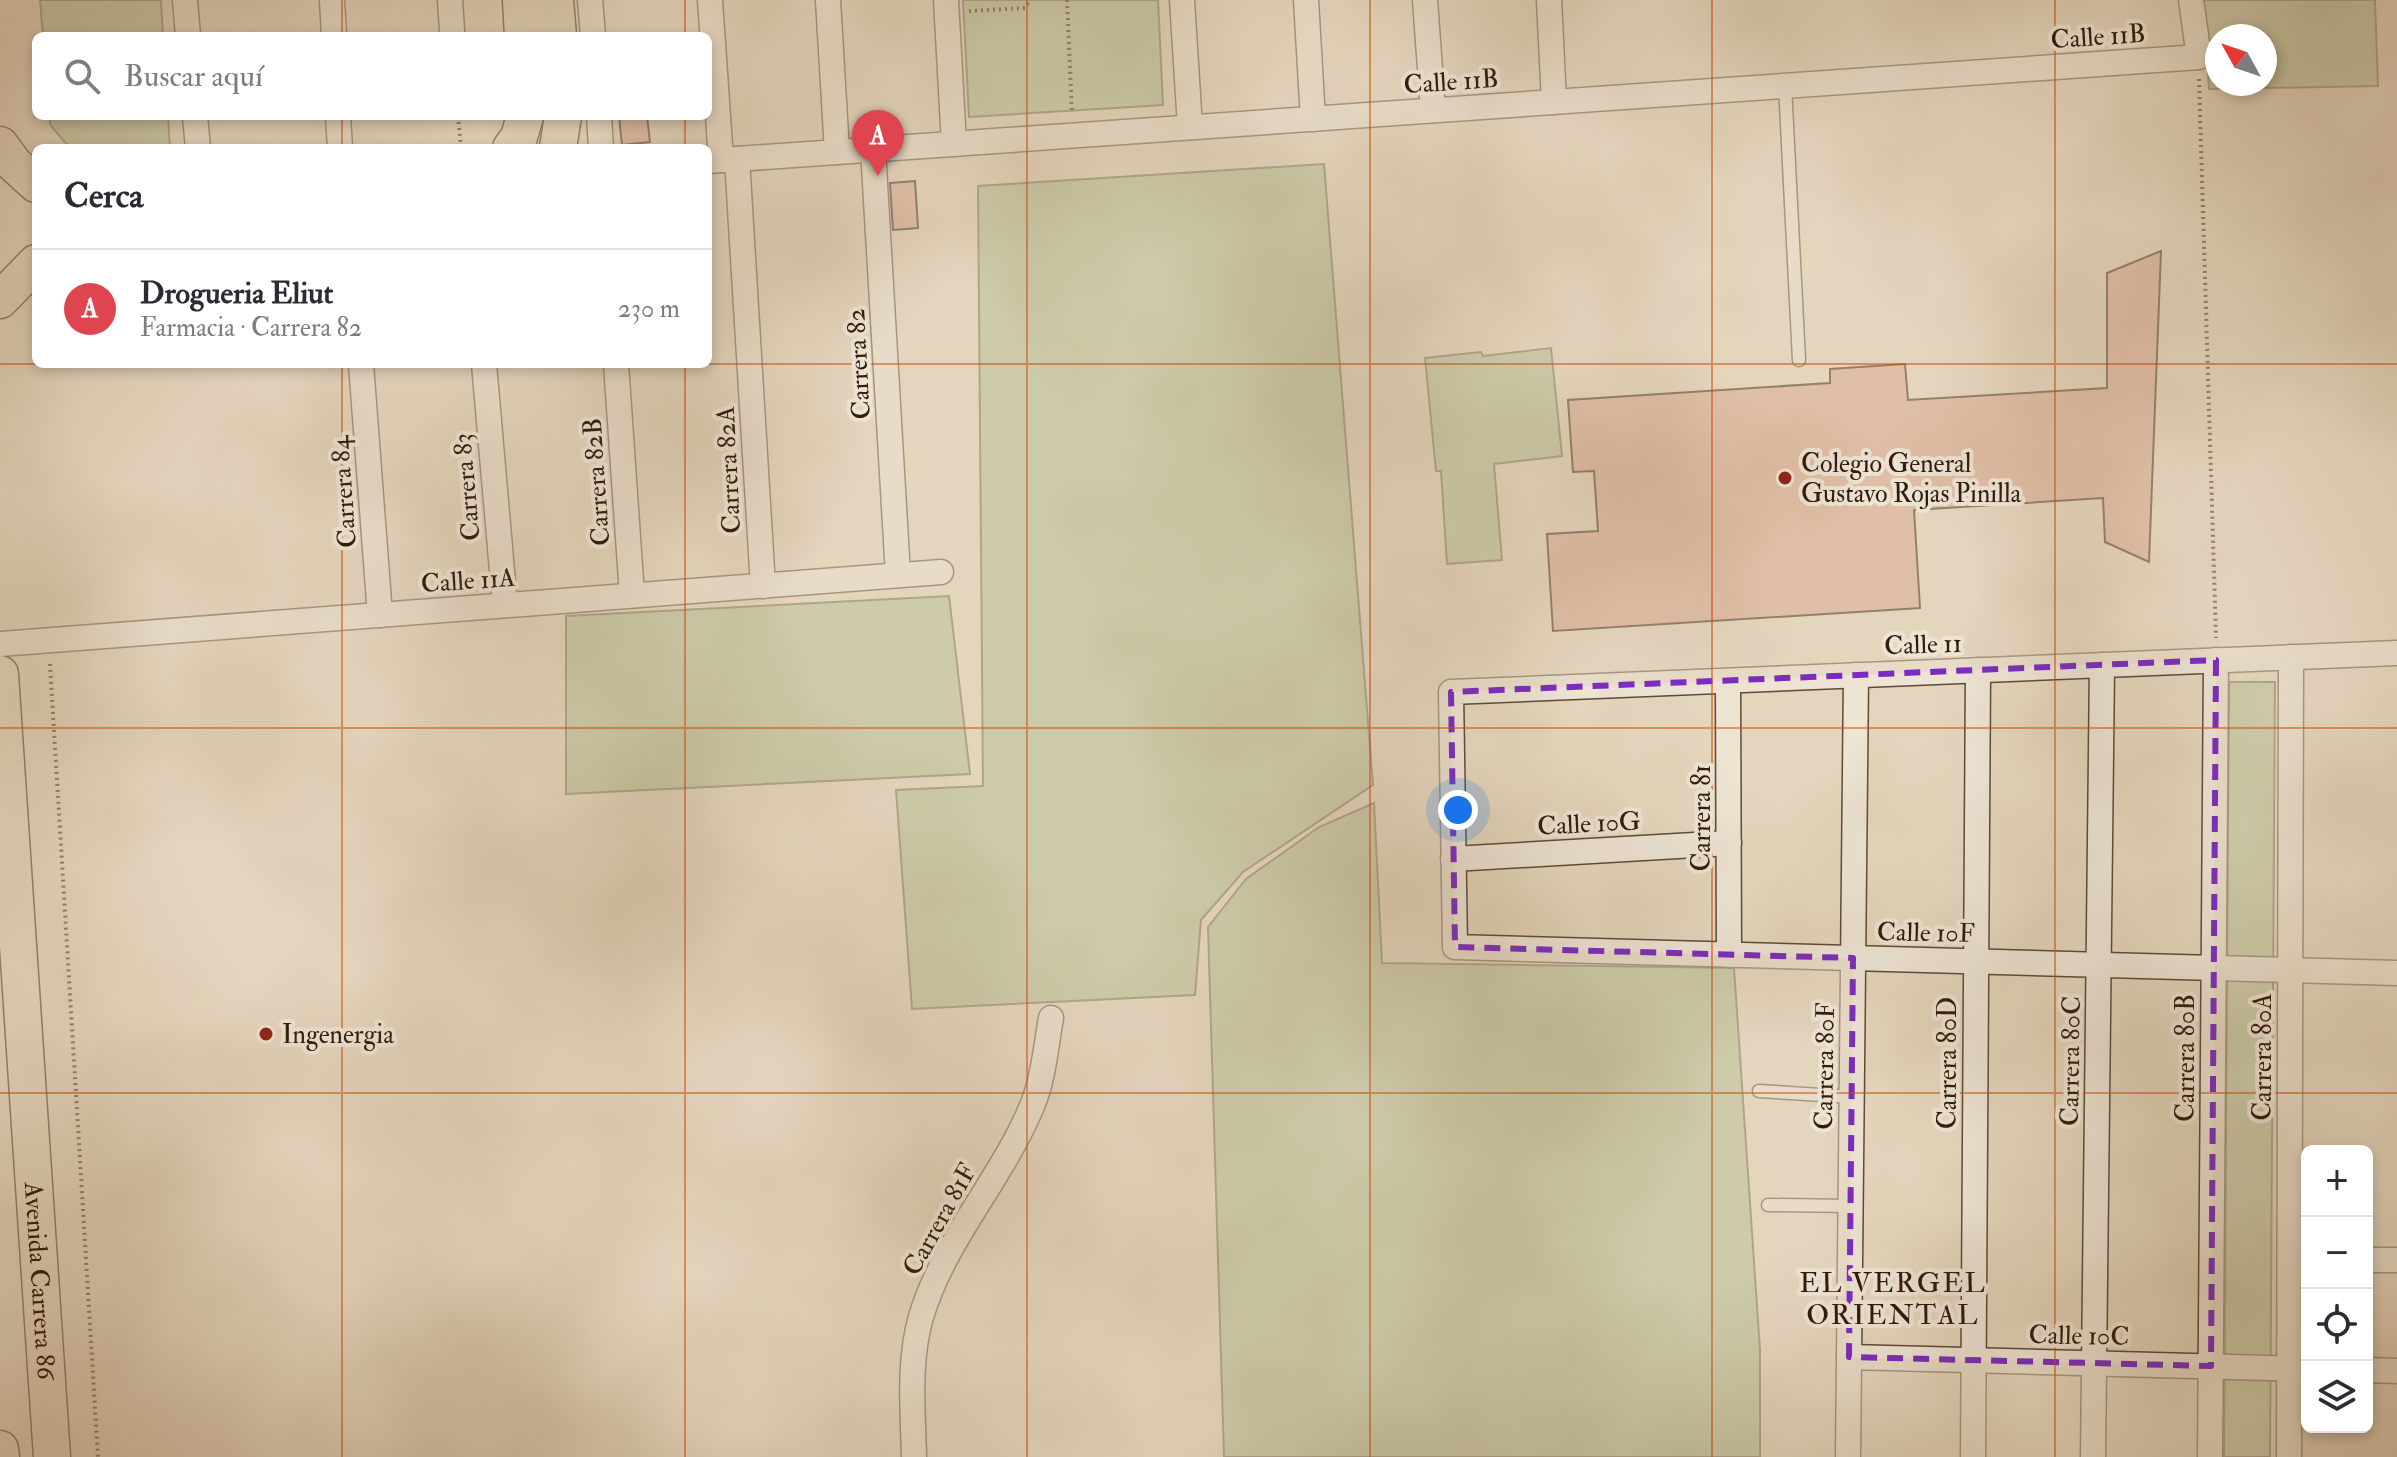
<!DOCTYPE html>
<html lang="es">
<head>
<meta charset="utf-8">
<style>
	:root { --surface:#fff; --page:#f2f2f3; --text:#2b2b33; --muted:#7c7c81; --line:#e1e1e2; --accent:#8f2418 }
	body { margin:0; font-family:"IM FELL Double Pica",serif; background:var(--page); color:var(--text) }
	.controls { position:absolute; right:24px; bottom:24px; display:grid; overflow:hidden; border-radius:12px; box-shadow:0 4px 12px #0003 }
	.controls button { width:72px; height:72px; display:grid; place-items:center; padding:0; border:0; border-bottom:2px solid var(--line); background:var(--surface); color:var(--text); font:40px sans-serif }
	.compass { position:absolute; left:2205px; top:24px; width:72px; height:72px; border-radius:50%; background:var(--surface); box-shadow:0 4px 12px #0003; rotate:310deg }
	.you { position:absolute; left:1458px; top:810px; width:28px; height:28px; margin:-20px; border:6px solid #fff; border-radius:50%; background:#1a73e8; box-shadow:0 0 0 12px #1a73e833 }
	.badge { display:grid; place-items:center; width:52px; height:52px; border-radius:50%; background:var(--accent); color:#fff; font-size:26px; font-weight:700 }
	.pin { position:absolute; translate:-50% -66px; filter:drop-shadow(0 2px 4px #0008) }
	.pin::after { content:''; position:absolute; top:42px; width:28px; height:24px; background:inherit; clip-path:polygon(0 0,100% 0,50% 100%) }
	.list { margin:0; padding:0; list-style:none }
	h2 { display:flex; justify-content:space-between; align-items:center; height:104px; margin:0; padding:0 32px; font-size:34px }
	h2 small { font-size:26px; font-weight:400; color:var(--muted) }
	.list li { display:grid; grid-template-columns:52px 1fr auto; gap:24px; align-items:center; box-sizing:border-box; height:120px; padding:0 32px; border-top:2px solid var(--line) }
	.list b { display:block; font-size:30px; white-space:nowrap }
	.list p { margin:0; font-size:26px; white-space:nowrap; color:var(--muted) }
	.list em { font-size:26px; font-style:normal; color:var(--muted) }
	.icon { flex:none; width:44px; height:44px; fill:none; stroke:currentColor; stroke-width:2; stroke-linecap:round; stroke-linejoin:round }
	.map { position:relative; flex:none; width:2397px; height:1457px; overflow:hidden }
	.search { position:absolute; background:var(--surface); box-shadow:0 4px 12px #0003; left:32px; top:32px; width:680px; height:88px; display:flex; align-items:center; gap:20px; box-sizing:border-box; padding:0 28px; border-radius:12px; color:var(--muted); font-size:30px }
	.panel { position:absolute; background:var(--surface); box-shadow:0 4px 12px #0003; left:32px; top:144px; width:680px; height:224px; border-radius:12px }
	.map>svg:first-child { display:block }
</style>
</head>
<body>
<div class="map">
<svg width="2397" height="1457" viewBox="0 0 2397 1457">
	<rect width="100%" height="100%" fill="#e4d6bd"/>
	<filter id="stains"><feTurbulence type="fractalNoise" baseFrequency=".0025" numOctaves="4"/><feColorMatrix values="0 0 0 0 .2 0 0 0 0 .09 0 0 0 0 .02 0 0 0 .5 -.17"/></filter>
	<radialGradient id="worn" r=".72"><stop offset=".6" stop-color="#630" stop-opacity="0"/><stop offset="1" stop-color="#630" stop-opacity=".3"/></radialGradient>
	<!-- green -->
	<g fill="#b2be93" stroke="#726c4e" stroke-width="2" fill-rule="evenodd">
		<path d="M40,0h121l2,36h-120z"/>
		<path d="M963,0h195l5,105 -194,12z"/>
		<path d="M2203,0h172l3,86 -169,3zM2217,36h48v48h-48z"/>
		<path d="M50,116h118l2,32h-100l-20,-23z"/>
		<path d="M1324,164l49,621 -130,87 -42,48 -6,75 -283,14 -16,-219 87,-4 -5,-600z"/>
		<path d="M1551,348l11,108 -68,8 8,96 -55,4 -6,-93h-5l-11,-113 56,-6 2,4z"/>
		<path d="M949,596l21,178 -404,20v-178z"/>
		<path d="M2229,682h46l-5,775h-46z"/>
		<path d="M1374,803l8,160 352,5 26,382v107h-536l-16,-530 38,-48 73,-52z"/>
	</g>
	<!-- building -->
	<g fill="#dca48f" stroke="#321b09" stroke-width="2">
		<path d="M619,116h28l3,26 -28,3z"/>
		<path d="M915,181l3,47 -25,2 -3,-47z"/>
		<path d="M2161,251l-12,311 -44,-20 -2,-44 -189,12 6,98 -367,23 -6,-97 51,-3 -4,-60 -21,1 -5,-72 262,-17v-14l75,-5 3,36 199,-12v-115z"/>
	</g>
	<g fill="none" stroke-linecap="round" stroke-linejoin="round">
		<!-- service casing -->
		<g stroke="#5e4a36" stroke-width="15">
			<g id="service">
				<path d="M1785,86l14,274"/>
				<path d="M1759,1091l93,6"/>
				<path d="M1768,1205l83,1"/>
			</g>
		</g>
		<!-- minor casing -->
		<g stroke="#5e4a36" stroke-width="27">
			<g id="minor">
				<path d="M185,0l3,36"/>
				<path d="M332,0l2,36"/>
				<path d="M450,0l2,31"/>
				<path d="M590,0l3,36"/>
				<path d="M710,0l11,160"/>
				<path d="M828,0l9,152"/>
				<path d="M946,0l8,144"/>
				<path d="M1182,0l8,127"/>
				<path d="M1306,0l7,119"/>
				<path d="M1425,0l8,110"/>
				<path d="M1549,0l5,102"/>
				<path d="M195,116l3,32"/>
				<path d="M338,116l2,32"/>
				<path d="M599,116l2,32"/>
				<path d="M873,149l25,426"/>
				<path d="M737,159l26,427"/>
				<path d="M708,161l1491,-104 -8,-57"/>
				<path d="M361,364l19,251"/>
				<path d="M484,364l21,241"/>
				<path d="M616,364l16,231"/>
				<path d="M0,644l941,-72"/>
				<path d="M2397,653l-946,39 4,255 942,26"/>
				<path d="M1728,681l1,274"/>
				<path d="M1453,859l276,-16"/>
				<path d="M2367,1260h30"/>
				<path d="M1849,1357l458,12"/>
				<path d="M2367,1370l30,1"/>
				<path d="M914,1457c-1,-45 -6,-96 7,-140 23,-78 83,-140 113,-216 10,-26 12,-56 17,-83"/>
				<path d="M1848,1457l8,-782"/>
				<path d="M1973,1457l5,-787"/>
				<path d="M2093,1457l9,-792"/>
				<path d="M2210,1457l6,-797"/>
				<path d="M2289,1457l2,-800"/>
			</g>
		</g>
		<!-- primary casing -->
		<g stroke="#321b09" stroke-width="39">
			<g id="primary">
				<path d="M521,0l2,36"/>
				<path d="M555,0l3,36"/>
				<path d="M0,145l14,19 22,20"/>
				<path d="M511,148l8,-11 6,-21"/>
				<path d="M558,148l5,-32"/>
				<path d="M0,300l36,-37"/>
				<path id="s1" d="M0,674l52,783"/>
				<path d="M0,1449l1,8"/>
			</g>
		</g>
		<!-- path -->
		<g stroke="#321b09" stroke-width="4" stroke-dasharray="2 4" stroke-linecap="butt">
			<path d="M1067,0l5,112"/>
			<path d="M969,11l56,-3 5,-8"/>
			<path d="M2199,79l17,559"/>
			<path d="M458,116l3,32"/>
			<path d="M50,664l48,793"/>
		</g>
		<!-- service -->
		<use href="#service" stroke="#ede4d4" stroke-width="12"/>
		<!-- minor -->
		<use href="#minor" stroke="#ede4d4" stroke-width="24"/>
		<!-- primary -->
		<use href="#primary" stroke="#e4d6bd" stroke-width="36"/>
	</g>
	<!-- marked area -->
	<path d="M0 0H2397V1457H0ZM2216,660l-5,706 -362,-9 4,-399 -398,-11 -4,-255z" fill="#e4d6bd" fill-opacity=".55" fill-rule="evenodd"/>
	<path fill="none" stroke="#7b2cbf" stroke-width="6" stroke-dasharray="16 10" stroke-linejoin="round" d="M2216,660l-5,706 -362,-9 4,-399 -398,-11 -4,-255z"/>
	<!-- grid -->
	<path fill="none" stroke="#cd500c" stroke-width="2" stroke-opacity="0.55" d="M342,0v36M685,0v36M1027,0v1457M1370,0v1457M1712,0v1457M2055,0v1457M342,116v32M685,116v32M0,364h2397M342,364v1093M685,364v1093M0,728h2397M0,1093h2397"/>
	<!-- markers -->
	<g fill="#8f2418" stroke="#ede4d4" stroke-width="3">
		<circle cx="1785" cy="478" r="8"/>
		<circle cx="266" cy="1034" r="8"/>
	</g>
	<g text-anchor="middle" stroke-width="8" stroke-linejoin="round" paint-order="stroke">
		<!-- street labels -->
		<g font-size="26" fill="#321b09" stroke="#ede4d4">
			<text transform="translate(2098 36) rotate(-4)" y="9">Calle 11B</text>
			<text transform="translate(1451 81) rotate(-4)" y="9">Calle 11B</text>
			<text transform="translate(858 364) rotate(-93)" y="9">Carrera 82</text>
			<text transform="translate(728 470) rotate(-93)" y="9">Carrera 82A</text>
			<text transform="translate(596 482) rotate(-94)" y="9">Carrera 82B</text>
			<text transform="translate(466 487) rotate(-95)" y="9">Carrera 83</text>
			<text transform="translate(343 492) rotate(-94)" y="9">Carrera 84</text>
			<text transform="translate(468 580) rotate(-4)" y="9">Calle 11A</text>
			<text transform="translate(1923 644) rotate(-2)" y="9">Calle 11</text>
			<text transform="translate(1701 818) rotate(-90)" y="9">Carrera 81</text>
			<text transform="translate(1589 823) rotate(-3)" y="9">Calle 10G</text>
			<text transform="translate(1926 932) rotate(1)" y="9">Calle 10F</text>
			<text transform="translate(2262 1057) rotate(-90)" y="9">Carrera 80A</text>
			<text transform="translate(2185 1058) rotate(-90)" y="9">Carrera 80B</text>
			<text transform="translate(2070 1061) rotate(-89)" y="9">Carrera 80C</text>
			<text transform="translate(1947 1063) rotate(-90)" y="9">Carrera 80D</text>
			<text transform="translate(1824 1066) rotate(-89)" y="9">Carrera 80F</text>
			<text transform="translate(939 1219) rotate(-61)" y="9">Carrera 81F</text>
			<text dy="9" stroke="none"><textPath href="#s1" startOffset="608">Avenida Carrera 86</textPath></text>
			<text transform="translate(2079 1335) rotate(1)" y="9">Calle 10C</text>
		</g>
		<!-- poi labels -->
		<g font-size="26" fill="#321b09" stroke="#ede4d4" text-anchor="start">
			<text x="1801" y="472">Colegio General<tspan x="1801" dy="30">Gustavo Rojas Pinilla</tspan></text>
			<text x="282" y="1043">Ingenergia</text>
		</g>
		<!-- neighbourhood labels -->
		<g font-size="28" letter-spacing="2" fill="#321b09" stroke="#ede4d4">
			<text x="1893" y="1292">EL VERGEL<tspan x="1893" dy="32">ORIENTAL</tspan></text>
		</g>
	</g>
	<rect width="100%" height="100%" filter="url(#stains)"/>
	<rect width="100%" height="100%" fill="url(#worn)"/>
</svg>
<div class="controls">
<button>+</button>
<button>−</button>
<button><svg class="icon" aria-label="locate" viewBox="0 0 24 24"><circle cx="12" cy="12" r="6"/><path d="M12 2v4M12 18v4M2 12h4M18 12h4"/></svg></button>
<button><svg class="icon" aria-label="layers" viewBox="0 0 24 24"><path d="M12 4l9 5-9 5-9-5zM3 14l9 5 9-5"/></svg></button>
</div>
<svg class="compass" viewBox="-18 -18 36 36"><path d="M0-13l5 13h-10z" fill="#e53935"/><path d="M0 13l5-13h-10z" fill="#7c7c81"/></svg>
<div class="you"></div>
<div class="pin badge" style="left:878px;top:176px;background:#e0444e">A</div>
<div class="search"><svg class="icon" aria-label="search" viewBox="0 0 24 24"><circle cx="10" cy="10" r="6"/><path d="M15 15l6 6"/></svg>Buscar aquí</div>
<section class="panel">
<h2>Cerca<small></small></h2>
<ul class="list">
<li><span class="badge" style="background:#e0444e">A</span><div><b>Drogueria Eliut</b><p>Farmacia · Carrera 82</p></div><em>230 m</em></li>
</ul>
</section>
</div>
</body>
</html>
